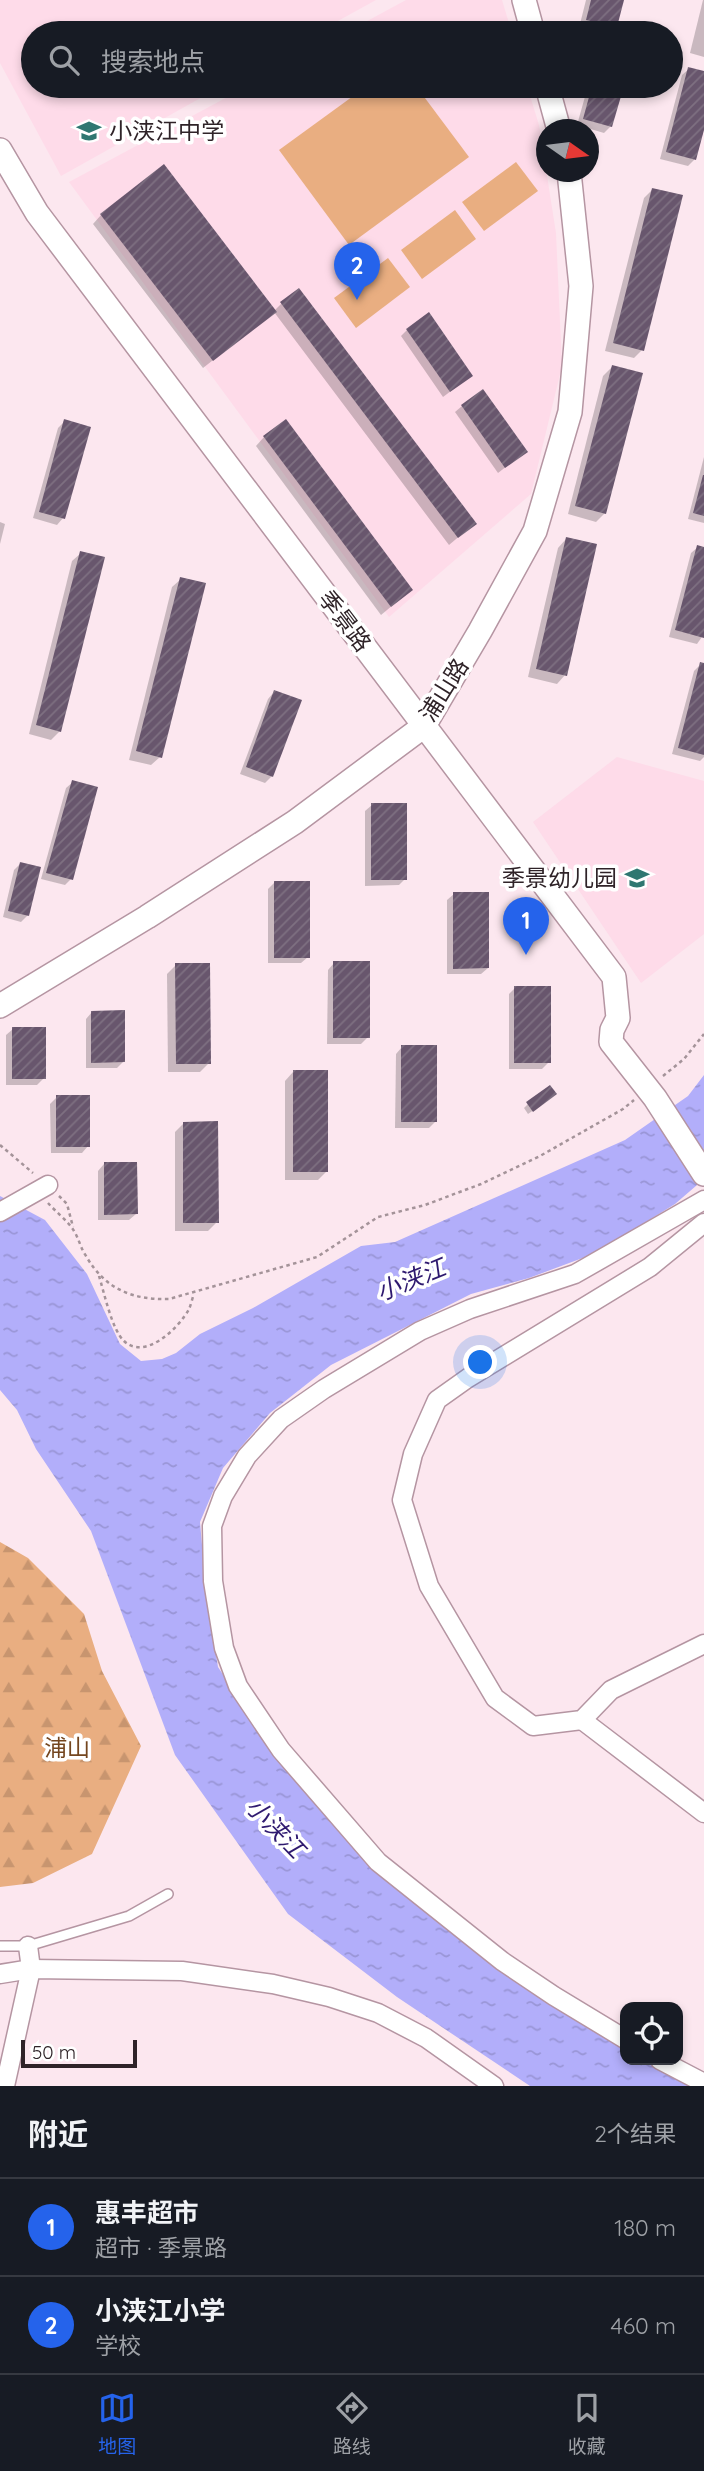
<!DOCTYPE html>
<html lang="zh">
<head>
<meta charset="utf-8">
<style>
	:root { --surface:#171b24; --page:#242831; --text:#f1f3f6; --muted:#9ea1a6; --line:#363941; --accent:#2563eb }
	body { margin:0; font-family:Quicksand,"Noto Sans SC",sans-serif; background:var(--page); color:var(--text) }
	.controls { position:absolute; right:21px; bottom:21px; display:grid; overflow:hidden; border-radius:14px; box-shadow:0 4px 10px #0003 }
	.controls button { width:63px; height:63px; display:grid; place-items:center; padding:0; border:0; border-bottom:2px solid var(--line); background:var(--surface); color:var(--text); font:35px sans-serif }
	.compass { position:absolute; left:536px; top:119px; width:63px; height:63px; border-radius:50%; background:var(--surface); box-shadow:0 4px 10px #0003; rotate:104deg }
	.scale { position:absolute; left:21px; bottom:18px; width:116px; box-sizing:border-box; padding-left:7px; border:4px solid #2f2328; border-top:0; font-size:19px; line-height:24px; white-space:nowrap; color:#2f2328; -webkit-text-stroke:5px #fff; paint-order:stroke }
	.you { position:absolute; left:481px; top:1363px; width:24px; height:24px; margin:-18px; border:5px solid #fff; border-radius:50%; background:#1a73e8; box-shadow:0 0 0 10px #1a73e833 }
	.badge { display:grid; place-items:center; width:46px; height:46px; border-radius:50%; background:var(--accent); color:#fff; font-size:23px; font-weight:700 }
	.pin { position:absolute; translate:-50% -58px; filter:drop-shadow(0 2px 4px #0008) }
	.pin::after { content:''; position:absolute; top:37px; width:24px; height:21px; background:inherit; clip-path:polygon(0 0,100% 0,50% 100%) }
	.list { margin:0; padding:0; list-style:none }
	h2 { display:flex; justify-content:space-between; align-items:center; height:91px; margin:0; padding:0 28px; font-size:30px }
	h2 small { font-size:23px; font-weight:400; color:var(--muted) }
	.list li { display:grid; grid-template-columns:46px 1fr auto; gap:21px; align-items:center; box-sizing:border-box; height:98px; padding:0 28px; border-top:2px solid var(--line) }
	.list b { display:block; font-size:26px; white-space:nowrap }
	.list p { margin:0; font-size:23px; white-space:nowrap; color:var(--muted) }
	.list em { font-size:23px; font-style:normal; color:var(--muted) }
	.icon { flex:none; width:38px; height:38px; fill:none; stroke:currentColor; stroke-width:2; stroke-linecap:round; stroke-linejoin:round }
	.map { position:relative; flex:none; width:704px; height:2086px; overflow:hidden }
	.search { position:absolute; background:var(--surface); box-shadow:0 4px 10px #0003; left:21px; right:21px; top:21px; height:77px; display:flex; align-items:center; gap:18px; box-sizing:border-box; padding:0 24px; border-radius:38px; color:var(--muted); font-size:26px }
	.sheet { height:287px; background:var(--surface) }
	nav { display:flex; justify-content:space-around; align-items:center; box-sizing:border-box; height:98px; border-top:2px solid var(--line); background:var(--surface); font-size:19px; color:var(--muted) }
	nav a { display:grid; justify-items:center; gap:4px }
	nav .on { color:var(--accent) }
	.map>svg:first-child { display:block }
</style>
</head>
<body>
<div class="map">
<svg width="704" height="2086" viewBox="0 0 704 2086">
	<defs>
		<pattern id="forest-firs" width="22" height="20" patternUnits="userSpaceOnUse" patternTransform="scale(1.75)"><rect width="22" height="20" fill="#e9ae81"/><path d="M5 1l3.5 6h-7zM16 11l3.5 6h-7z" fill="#c8956f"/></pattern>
		<pattern id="water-ripples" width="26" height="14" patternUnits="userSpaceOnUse" patternTransform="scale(1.75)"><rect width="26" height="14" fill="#b2aefa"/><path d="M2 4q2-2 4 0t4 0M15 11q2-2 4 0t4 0" fill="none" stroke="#9995d6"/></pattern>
		<pattern id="building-hatch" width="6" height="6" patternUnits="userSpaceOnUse" patternTransform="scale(1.75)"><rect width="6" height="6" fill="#68566d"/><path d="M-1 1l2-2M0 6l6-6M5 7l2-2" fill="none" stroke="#7e7081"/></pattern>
	</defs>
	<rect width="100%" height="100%" fill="#fce7ef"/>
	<!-- built -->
	<g fill="#fedbe9">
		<path d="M0,0h376l-60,33h-283v53h189l-161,90 -61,-113z"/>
		<path d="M406,0h96l10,33h-167z"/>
		<path d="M248,86h279l12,39 17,108 6,133 -31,128 -142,123 -320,-435z"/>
		<path d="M617,757l87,24v153l-63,49 -108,-161z"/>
	</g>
	<!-- forest -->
	<path fill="url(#forest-firs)" d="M0,1542l28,16 56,56 18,57 39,75 -49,108 -59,29 -33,4z"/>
	<!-- garden -->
	<g fill="#e9ae81">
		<path d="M367,86h49l53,71 -120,88 -70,-95z"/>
		<path d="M516,162l22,29 -54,40 -22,-29z"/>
		<path d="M455,210l21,29 -54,40 -21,-29z"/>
		<path d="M388,258l22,29 -54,41 -22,-30z"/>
	</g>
	<!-- water -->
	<path fill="url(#water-ripples)" d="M704,1075v104l-29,25 -79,49 -67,25 -58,16 -140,71 -61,48 -47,55 -23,54 6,69 12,76 60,91 96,109 251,180v13h22l47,26h-164l-133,-89 -109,-83 -113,-159 -84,-224 -55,-82 -19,-39 -17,-20v-194l45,24 42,54 33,70 21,17 21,-2 14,-6 24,-19 53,-26 108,-62 34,-4 230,-102 63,-44z"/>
	<!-- shadow -->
	<g fill="#0003">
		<path d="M586,0h36l-6,26 -7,7 -30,-5z"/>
		<path d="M703,0h1v57l-14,-4z"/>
		<path d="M689,69l15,4v50l-10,37 -6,6 -28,-7 22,-84z"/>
		<path d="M588,86h34l-11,40 -7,7 -27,-8z"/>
		<path d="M652,190l-10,160 -8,8 -29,-7 39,-153z"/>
		<path d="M101,215l173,96 8,-8 193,220 -26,22 -175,-233 -71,56 -110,-144z"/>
		<path d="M407,330l64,46 -28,21 -42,-61z"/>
		<path d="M612,367l-7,146 -9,9 -28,-8 35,-138z"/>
		<path d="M462,406l63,46 -27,21 -43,-61z"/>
		<path d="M65,421l-2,97 -6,7 -24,-7 25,-90z"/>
		<path d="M264,437l147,153 -30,25 -125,-169z"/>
		<path d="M704,457v66l-16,-4z"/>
		<path d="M0,522l5,2 -5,20z"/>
		<path d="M566,539l-1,136 -8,9 -29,-7 30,-129z"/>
		<path d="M698,547l6,1v86l-7,10 -28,-7 22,-84z"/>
		<path d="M81,553l-21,178 -9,9 -22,-6 43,-173z"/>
		<path d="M181,579l-21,178 -9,8 -22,-5 43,-173z"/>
		<path d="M701,664l3,1v92l-4,4 -28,-7 22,-83z"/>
		<path d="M274,692l-2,84 -7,7 -25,-9 28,-75z"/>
		<path d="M73,782l-2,97 -6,6 -24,-6 25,-91z"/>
		<path d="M372,805l33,74 -6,6 -34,1v-75z"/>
		<path d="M20,864l8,51 -7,7 -18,-5 11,-47z"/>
		<path d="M274,883l34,74 -7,6h-33v-74z"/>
		<path d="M454,894l34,74 -7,6h-34v-74z"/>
		<path d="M334,963l34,74 -7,7h-34l1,-74z"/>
		<path d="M176,965l33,98 -9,9h-32l-1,-98z"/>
		<path d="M515,988l34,74 -7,7h-33v-75z"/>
		<path d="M92,1012l31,50 -6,6h-31v-49z"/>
		<path d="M13,1029l31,49 -7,7h-31v-50z"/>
		<path d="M402,1047l34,74 -7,7h-34l1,-74z"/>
		<path d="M293,1072l34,99 -9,9h-33v-99z"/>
		<path d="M57,1097l31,49 -6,7h-31l-1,-49z"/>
		<path d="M551,1098l-23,16 -4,-6 4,-4z"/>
		<path d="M184,1123l33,99 -9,9h-33v-99z"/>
		<path d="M104,1164l32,50 -7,6h-31v-49z"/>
	</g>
	<!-- building -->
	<g fill="url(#building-hatch)">
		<path d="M591,0h33l-7,27 -31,-7z"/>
		<path d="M688,67l16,4v59l-8,30 -30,-8z"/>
		<path d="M592,86h32l-12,41 -29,-8z"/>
		<path d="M164,164l113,148 -64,49 -113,-147z"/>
		<path d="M652,188l31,7 -39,156 -31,-8z"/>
		<path d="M299,288l178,236 -19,14 -178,-236z"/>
		<path d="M429,312l44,64 -23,16 -44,-63z"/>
		<path d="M612,365l31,8 -37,141 -31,-8z"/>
		<path d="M483,389l45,63 -23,16 -44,-63z"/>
		<path d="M64,419l27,8 -26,92 -26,-7z"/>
		<path d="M286,419l127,171 -22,17 -128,-171z"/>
		<path d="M703,475h1v41l-11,-3z"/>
		<path d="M566,537l31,7 -30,132 -31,-7z"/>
		<path d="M697,545l7,2v91l-29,-8z"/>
		<path d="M80,551l25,6 -44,175 -25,-7z"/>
		<path d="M180,577l26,6 -44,175 -26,-7z"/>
		<path d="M700,662l4,1v92l-26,-7z"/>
		<path d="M274,690l28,10 -29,77 -27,-10z"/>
		<path d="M72,780l26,7 -25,93 -27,-7z"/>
		<rect x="371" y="803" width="36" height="77"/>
		<path d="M20,862l21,5 -12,49 -21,-5z"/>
		<rect x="274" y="881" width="36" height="77"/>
		<path d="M453,892h36v76l-36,1z"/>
		<rect x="333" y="961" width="37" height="77"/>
		<path d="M175,963h35l1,101h-35z"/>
		<rect x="514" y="986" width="37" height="77"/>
		<path d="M125,1010v52l-34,1v-52z"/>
		<rect x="12" y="1027" width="34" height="52"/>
		<rect x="401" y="1045" width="36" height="77"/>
		<rect x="293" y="1070" width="35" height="102"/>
		<path d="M550,1085l7,9 -24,18 -7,-10z"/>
		<rect x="56" y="1095" width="34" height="52"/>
		<path d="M218,1121l1,102h-36v-101z"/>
		<path d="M104,1162h33l1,52 -34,1z"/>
	</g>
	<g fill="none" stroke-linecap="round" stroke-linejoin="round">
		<!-- service casing -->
		<g stroke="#b595a2" stroke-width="12">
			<path id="service" d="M0,1946h28l101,-30 39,-22"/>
		</g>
		<!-- minor casing -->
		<g stroke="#b595a2" stroke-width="21">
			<g id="minor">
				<path d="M0,1212l48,-27"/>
				<path d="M704,1223l-54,44 -182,111 -31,22 -24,54 -11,46 27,86 66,112 38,28 49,-6 29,-30 93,-46"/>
				<path d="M582,1720l122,93"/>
				<path d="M0,1974l31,-5 151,2 91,13 56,13 49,16 48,25 68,48"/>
				<path d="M625,2039l-71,-43 -52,-35 -124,-99 -97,-112 -43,-64 -14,-38 -11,-67 -1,-55 11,-30 24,-40 34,-37 43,-30 96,-58 50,-22 105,-35 129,-74"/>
				<path d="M660,2060l44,23"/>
				<path d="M5,2086l26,-117 -3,-23"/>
			</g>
		</g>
		<!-- tertiary casing -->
		<g stroke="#b595a2" stroke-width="26">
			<g id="tertiary">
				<path d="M524,0l9,33"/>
				<path d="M547,86l12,44"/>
				<path d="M0,150l37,63 577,764 4,41 -6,12 -1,12 44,56 49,76"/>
				<path d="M0,1006l147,-89 148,-95 129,-96 56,-95 55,-100 35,-119 11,-126 -12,-114"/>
			</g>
		</g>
		<!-- path -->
		<g stroke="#a49399" stroke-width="2.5" stroke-dasharray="3.5 3.5" stroke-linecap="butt">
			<path d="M663,1076l21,-17 20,-25"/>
			<path d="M0,1145l33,28"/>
			<path d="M59,1196l8,8 6,23"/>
			<path d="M48,1203c8,9 20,18 26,28 5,8 7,18 12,25 19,33 46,44 83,43l148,-42 61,-40 47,-12 56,-21 59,-28 83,-47 11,-9"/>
			<path d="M99,1276c5,16 13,54 25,65 21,20 55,-13 65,-32 2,-4 3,-10 5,-15"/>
		</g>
		<!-- service -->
		<use href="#service" stroke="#fff" stroke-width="9"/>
		<!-- minor -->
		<use href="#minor" stroke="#fff" stroke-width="18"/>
		<!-- tertiary -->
		<use href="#tertiary" stroke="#fff" stroke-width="23"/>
	</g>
	<!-- icons -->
	<defs>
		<g id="school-bare" transform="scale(1.89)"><path d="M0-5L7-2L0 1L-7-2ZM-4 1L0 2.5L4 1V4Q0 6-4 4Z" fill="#2f7771" stroke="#fff" stroke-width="2.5" paint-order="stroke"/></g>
	</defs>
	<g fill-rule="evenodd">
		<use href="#school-bare" x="89" y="131"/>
		<use href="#school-bare" x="637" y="878"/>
	</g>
	<g text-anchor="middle" stroke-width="7" stroke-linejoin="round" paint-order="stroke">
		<!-- poi labels -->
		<g font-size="23" fill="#2f2328" stroke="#fff" text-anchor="start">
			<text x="109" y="139">小浃江中学</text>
			<text x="617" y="886" text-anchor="end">季景幼儿园</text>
		</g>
		<!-- street labels -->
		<g font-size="23" fill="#2f2328" stroke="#fff">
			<text transform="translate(345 621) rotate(53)" y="8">季景路</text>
			<text transform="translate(444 690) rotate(-58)" y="8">浦山路</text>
		</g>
		<!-- park labels -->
		<g font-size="23" fill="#74461f" stroke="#fff">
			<text x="67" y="1756">浦山</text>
		</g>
		<!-- water labels -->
		<g font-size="24" font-style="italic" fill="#2e196f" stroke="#fff">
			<text transform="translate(411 1280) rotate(-22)" y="8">小浃江</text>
			<text transform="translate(275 1828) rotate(46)" y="8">小浃江</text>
		</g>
	</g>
</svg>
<div class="controls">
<button><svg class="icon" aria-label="locate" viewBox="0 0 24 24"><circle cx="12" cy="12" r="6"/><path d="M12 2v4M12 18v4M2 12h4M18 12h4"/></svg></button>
</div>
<svg class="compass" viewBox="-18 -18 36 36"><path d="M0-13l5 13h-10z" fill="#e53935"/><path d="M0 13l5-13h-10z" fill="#9ea1a6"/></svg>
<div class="scale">50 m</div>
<div class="you"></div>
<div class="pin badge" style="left:526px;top:955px">1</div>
<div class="pin badge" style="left:357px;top:300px">2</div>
<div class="search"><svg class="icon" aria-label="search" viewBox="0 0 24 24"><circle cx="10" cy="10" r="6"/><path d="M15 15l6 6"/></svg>搜索地点</div>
</div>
<section class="sheet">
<h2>附近<small>2个结果</small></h2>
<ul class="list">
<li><span class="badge">1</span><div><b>惠丰超市</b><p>超市 · 季景路</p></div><em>180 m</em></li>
<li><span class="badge">2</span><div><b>小浃江小学</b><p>学校</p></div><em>460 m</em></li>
</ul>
</section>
<nav>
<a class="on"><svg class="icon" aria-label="map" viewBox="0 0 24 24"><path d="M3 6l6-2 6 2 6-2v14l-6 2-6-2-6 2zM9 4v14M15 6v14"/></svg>地图</a>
<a><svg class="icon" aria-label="directions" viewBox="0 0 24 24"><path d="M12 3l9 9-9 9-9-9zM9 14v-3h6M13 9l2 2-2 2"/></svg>路线</a>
<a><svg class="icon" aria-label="saved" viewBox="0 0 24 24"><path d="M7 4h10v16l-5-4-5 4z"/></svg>收藏</a>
</nav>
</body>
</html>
